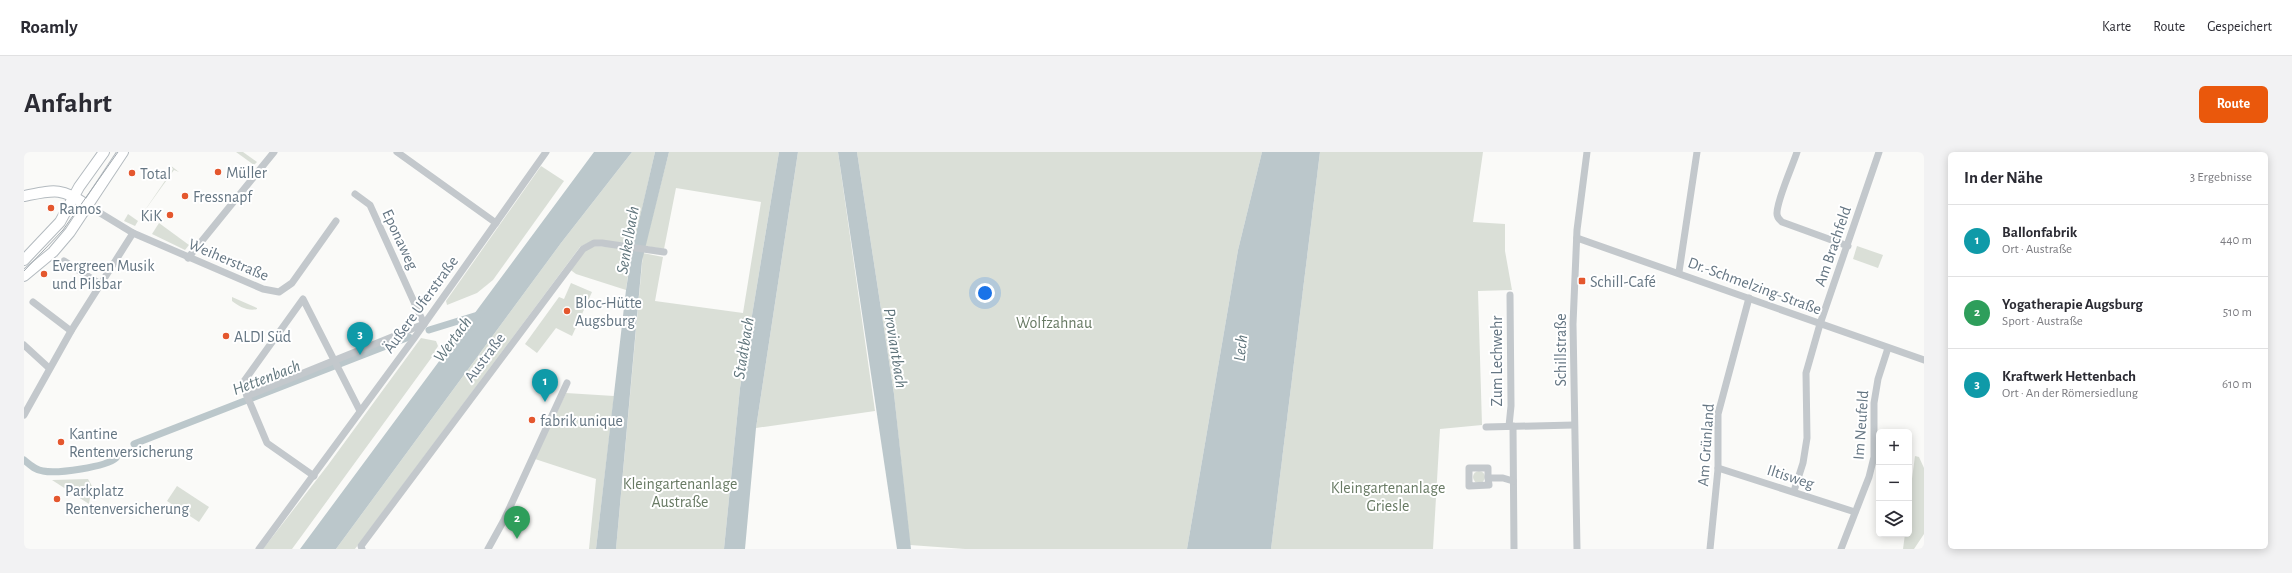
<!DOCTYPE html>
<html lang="de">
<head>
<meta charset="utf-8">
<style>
	:root { --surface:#fff; --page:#f2f2f3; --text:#2b2b33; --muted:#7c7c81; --line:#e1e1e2; --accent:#ea580c }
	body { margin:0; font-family:"Alegreya Sans",sans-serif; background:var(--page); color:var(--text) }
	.controls { position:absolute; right:12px; bottom:12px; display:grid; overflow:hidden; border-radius:6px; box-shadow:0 2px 10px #0003 }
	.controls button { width:36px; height:36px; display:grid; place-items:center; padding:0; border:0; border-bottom:1px solid var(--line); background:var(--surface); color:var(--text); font:20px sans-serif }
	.you { position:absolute; left:961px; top:141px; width:14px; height:14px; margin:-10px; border:3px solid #fff; border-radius:50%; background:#1a73e8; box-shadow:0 0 0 6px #1a73e833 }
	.badge { display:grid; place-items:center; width:26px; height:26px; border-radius:50%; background:var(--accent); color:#fff; font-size:13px; font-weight:700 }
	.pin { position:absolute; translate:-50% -33px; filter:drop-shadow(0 1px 2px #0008) }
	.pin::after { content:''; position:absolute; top:21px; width:14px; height:12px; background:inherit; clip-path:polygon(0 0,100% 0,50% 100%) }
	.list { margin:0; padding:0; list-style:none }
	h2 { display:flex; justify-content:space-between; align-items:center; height:52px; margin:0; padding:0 16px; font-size:17px }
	h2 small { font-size:13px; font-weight:400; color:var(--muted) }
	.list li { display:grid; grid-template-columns:26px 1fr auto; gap:12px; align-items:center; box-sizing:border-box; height:72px; padding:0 16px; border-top:1px solid var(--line) }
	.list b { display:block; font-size:15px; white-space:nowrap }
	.list p { margin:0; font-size:13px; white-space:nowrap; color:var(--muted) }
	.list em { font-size:13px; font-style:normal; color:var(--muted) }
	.icon { flex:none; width:22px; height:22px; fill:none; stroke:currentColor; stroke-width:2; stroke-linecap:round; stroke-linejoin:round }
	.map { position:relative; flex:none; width:1900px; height:397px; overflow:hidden; border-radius:6px }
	header { display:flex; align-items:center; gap:24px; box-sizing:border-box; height:56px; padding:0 20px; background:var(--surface); border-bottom:1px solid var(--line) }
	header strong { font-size:19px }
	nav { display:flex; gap:22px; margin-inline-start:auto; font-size:14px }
	.intro { display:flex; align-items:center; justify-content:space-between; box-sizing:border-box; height:96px; padding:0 24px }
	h1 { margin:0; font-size:28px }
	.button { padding:10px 18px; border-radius:6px; background:var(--accent); color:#fff; font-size:14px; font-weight:700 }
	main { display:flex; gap:24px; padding:0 24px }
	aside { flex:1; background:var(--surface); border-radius:6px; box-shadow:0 2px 10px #0003 }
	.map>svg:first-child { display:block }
</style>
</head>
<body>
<header>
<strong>Roamly</strong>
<nav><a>Karte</a><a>Route</a><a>Gespeichert</a></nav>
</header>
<div class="intro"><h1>Anfahrt</h1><a class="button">Route</a></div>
<main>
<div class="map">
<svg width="1900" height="397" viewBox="0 0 1900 397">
	<rect width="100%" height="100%" fill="#fafaf8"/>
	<!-- green -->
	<g fill="#dadfd7">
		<path d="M212,0h7l14,10 -3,3z"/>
		<path d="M608,0h23l-21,92 -40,-4 -14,7 -225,302h-19l225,-306z"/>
		<path d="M645,0h110l-39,236 -16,161h-108l27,-296 20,4 -8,44 88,12 18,-111 -85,-14 -12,61 -19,-3z"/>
		<path d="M774,0h40l37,259 -119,17z"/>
		<path d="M833,0h405l-24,98 -51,299h-222l-55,-4 -16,-151z"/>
		<path d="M1296,0h163l-10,70 32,2v27l7,39 -34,1 4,134 -42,4 -7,120h-162z"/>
		<path d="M146,13l9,7 -5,-2 -31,43 30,-44z"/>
		<path d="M517,14l23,15 -71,99 -16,13 -30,12 -1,-4z"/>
		<path d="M104,62l10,7 -3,5 -11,-5z"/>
		<path d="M135,71l30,22 -4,5 -33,-16z"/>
		<path d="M564,94l44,1 -6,43 -50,-16 -8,-6z"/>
		<path d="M1833,94l26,9 -5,13 -25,-9z"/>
		<path d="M547,131l21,9 -20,44 -16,-8 -19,25 -12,-9 34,-47 5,2z"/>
		<path d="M208,145l25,11v1c-8,3 -19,-3 -25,-8z"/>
		<path d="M397,186l15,3 2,5 -6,11 -129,177 -11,15h-29l65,-84z"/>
		<path d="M542,241l48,3 -18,153h-7l7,-70 -61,-20z"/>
		<path d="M1891,304l4,1 5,11v66l-10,15h-11l2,-15h4v-33z"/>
		<circle cx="1455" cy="325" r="6"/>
		<path d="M64,327l4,7 -3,18 -37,-24z"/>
		<path d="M153,334l32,21 -10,15 -32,-21z"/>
	</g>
	<!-- water -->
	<g fill="#bbc7cb">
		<path d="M570,0h38l-71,91 -225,306h-36z"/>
		<path d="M631,0h14l-27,109 -26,288h-20l30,-259 6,-39z"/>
		<path d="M755,0h19l-42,276 -11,121h-21l16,-161z"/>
		<path d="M814,0h19l37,242 17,155h-14z"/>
		<path d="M1238,0h58l-49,397h-84l51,-299z"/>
	</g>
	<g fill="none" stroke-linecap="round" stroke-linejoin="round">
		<!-- canal -->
		<g stroke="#bbc7cb" stroke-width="7">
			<path d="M405,178l52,-16"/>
			<path d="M110,292l275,-107"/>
			<path d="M0,308c6,5 11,10 19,11 14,3 63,-4 73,-13"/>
		</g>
		<!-- secondary casing -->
		<g stroke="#b3babf" stroke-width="12">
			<g id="secondary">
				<path d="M0,44c30,-6 37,-9 63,9"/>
				<path d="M0,108l36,-38 19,-35 25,-35"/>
				<path d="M0,124l29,-24 17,-20 53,-80"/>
			</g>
		</g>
		<!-- street -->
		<g stroke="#c3c8cc" stroke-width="7">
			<path d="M373,0l99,71"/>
			<path d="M1773,0c-4,13 -21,50 -20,62 0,4 3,6 5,8l66,24"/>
			<path d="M63,53l46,28 130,56 16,3 13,-9 44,-62"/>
			<path d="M1553,86l347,122"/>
			<path d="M164,106l86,-106"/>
			<path d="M40,109l36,23"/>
			<path d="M1655,120l18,-120"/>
			<path d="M9,150l38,29"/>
			<path d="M0,193l25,23"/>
			<path d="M223,244l177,-72 -54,-119 -15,-11"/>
			<path d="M0,263l47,-84 62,-98"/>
			<path d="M1485,274l2,-20 -1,-111"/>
			<path d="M1489,274l1,123"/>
			<path d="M1462,275l88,-2"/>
			<path d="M1694,316l137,44"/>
			<path d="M290,324l-47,-33 -25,-59 61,-85 57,112"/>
			<path d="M1464,326l1,7 -20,1v-18h19v10h15l10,3"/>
			<path d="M1770,339l9,-28 4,-25 -1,-65 14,-49 59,-172"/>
			<path d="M235,397l156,-212 131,-185"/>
			<path d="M338,397l-1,-3 222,-297 11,-6h8l62,9"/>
			<path d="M464,397l16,-29 63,-137"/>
			<path d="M1553,397l-4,-225 4,-94 10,-78"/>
			<path d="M1686,397l8,-80v-55l31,-116"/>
			<path d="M1817,397l28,-72 5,-20v-54l4,-24 10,-31"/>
		</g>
		<!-- secondary -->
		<use href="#secondary" stroke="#fff" stroke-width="10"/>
		<!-- tram -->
		<path stroke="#a2aab0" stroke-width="1" d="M0,119l39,-41 55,-78"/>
	</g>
	<!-- markers -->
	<g fill="#e4572e" stroke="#fff" stroke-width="1.5">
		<circle cx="194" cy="20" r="4"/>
		<circle cx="108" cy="21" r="4"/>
		<circle cx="161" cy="44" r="4"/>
		<circle cx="27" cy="56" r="4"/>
		<circle cx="146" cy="63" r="4"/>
		<circle cx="20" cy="122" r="4"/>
		<rect x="1554" y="125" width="8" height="8" rx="2"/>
		<circle cx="543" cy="159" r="4"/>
		<circle cx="202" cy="184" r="4"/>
		<circle cx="508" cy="268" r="4"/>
		<circle cx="37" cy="290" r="4"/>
		<circle cx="33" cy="347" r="4"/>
	</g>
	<g text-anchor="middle" stroke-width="4" stroke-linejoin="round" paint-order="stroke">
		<!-- poi labels -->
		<g font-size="16" fill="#657683" stroke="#fff" text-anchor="start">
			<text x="202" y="26">Müller</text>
			<text x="116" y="27">Total</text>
			<text x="169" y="50">Fressnapf</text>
			<text x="35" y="62">Ramos</text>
			<text x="138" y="69" text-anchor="end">KiK</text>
			<text x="28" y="119">Evergreen Musik<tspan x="28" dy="18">und Pilsbar</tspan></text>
			<text x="1566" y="135">Schill-Café</text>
			<text x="551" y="156">Bloc-Hütte<tspan x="551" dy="18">Augsburg</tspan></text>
			<text x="210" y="190">ALDI Süd</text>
			<text x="516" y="274">fabrik unique</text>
			<text x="45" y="287">Kantine<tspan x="45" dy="18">Rentenversicherung</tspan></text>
			<text x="41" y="344">Parkplatz<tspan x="41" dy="18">Rentenversicherung</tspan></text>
		</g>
		<!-- street labels -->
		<g font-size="16" fill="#657683" stroke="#fff">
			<text transform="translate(377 87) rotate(65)" y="6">Eponaweg</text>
			<text transform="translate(1808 94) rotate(-71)" y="6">Am Brachfeld</text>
			<text transform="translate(205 107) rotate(23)" y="6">Weiherstraße</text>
			<text transform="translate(1731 133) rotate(20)" y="6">Dr.-Schmelzing-Straße</text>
			<text transform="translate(396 152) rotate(-54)" y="6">Äußere Uferstraße</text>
			<text transform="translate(1536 198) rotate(-90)" y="6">Schillstraße</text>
			<text transform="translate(460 205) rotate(-53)" y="6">Austraße</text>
			<text transform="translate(1472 209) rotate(-90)" y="6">Zum Lechwehr</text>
			<text transform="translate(1836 273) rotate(-86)" y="6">Im Neufeld</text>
			<text transform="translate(1681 293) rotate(-86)" y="6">Am Grünland</text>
			<text transform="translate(1767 324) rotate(18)" y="6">Iltisweg</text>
		</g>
		<!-- park labels -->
		<g font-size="16" fill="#687a64" stroke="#fff">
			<text x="1030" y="176">Wolfzahnau</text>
			<text x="656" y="337">Kleingartenanlage<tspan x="656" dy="18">Austraße</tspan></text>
			<text x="1364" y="341">Kleingartenanlage<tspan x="1364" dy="18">Griesle</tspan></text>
		</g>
		<!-- water labels -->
		<g font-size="17" font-style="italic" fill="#60757c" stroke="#fff">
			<text transform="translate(603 88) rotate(-80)" y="6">Senkelbach</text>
			<text transform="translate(428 187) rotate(-54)" y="6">Wertach</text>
			<text transform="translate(719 196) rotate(-81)" y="6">Stadtbach</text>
			<text transform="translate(872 196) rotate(81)" y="6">Proviantbach</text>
			<text transform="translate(1216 196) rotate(-84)" y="6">Lech</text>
			<text transform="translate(242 225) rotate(-21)" y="6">Hettenbach</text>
		</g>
	</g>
</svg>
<div class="controls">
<button>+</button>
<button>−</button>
<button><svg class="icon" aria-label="layers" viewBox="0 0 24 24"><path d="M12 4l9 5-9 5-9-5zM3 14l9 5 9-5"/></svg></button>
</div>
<div class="you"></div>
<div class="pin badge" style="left:521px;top:250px;background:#0f9aa8">1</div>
<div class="pin badge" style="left:493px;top:387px;background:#2e9e5b">2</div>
<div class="pin badge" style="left:336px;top:203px;background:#0f9aa8">3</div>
</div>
<aside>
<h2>In der Nähe<small>3 Ergebnisse</small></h2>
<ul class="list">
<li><span class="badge" style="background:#0f9aa8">1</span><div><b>Ballonfabrik</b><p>Ort · Austraße</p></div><em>440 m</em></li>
<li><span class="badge" style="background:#2e9e5b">2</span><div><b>Yogatherapie Augsburg</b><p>Sport · Austraße</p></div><em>510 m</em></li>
<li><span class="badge" style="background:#0f9aa8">3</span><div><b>Kraftwerk Hettenbach</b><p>Ort · An der Römersiedlung</p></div><em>610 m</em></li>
</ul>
</aside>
</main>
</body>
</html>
